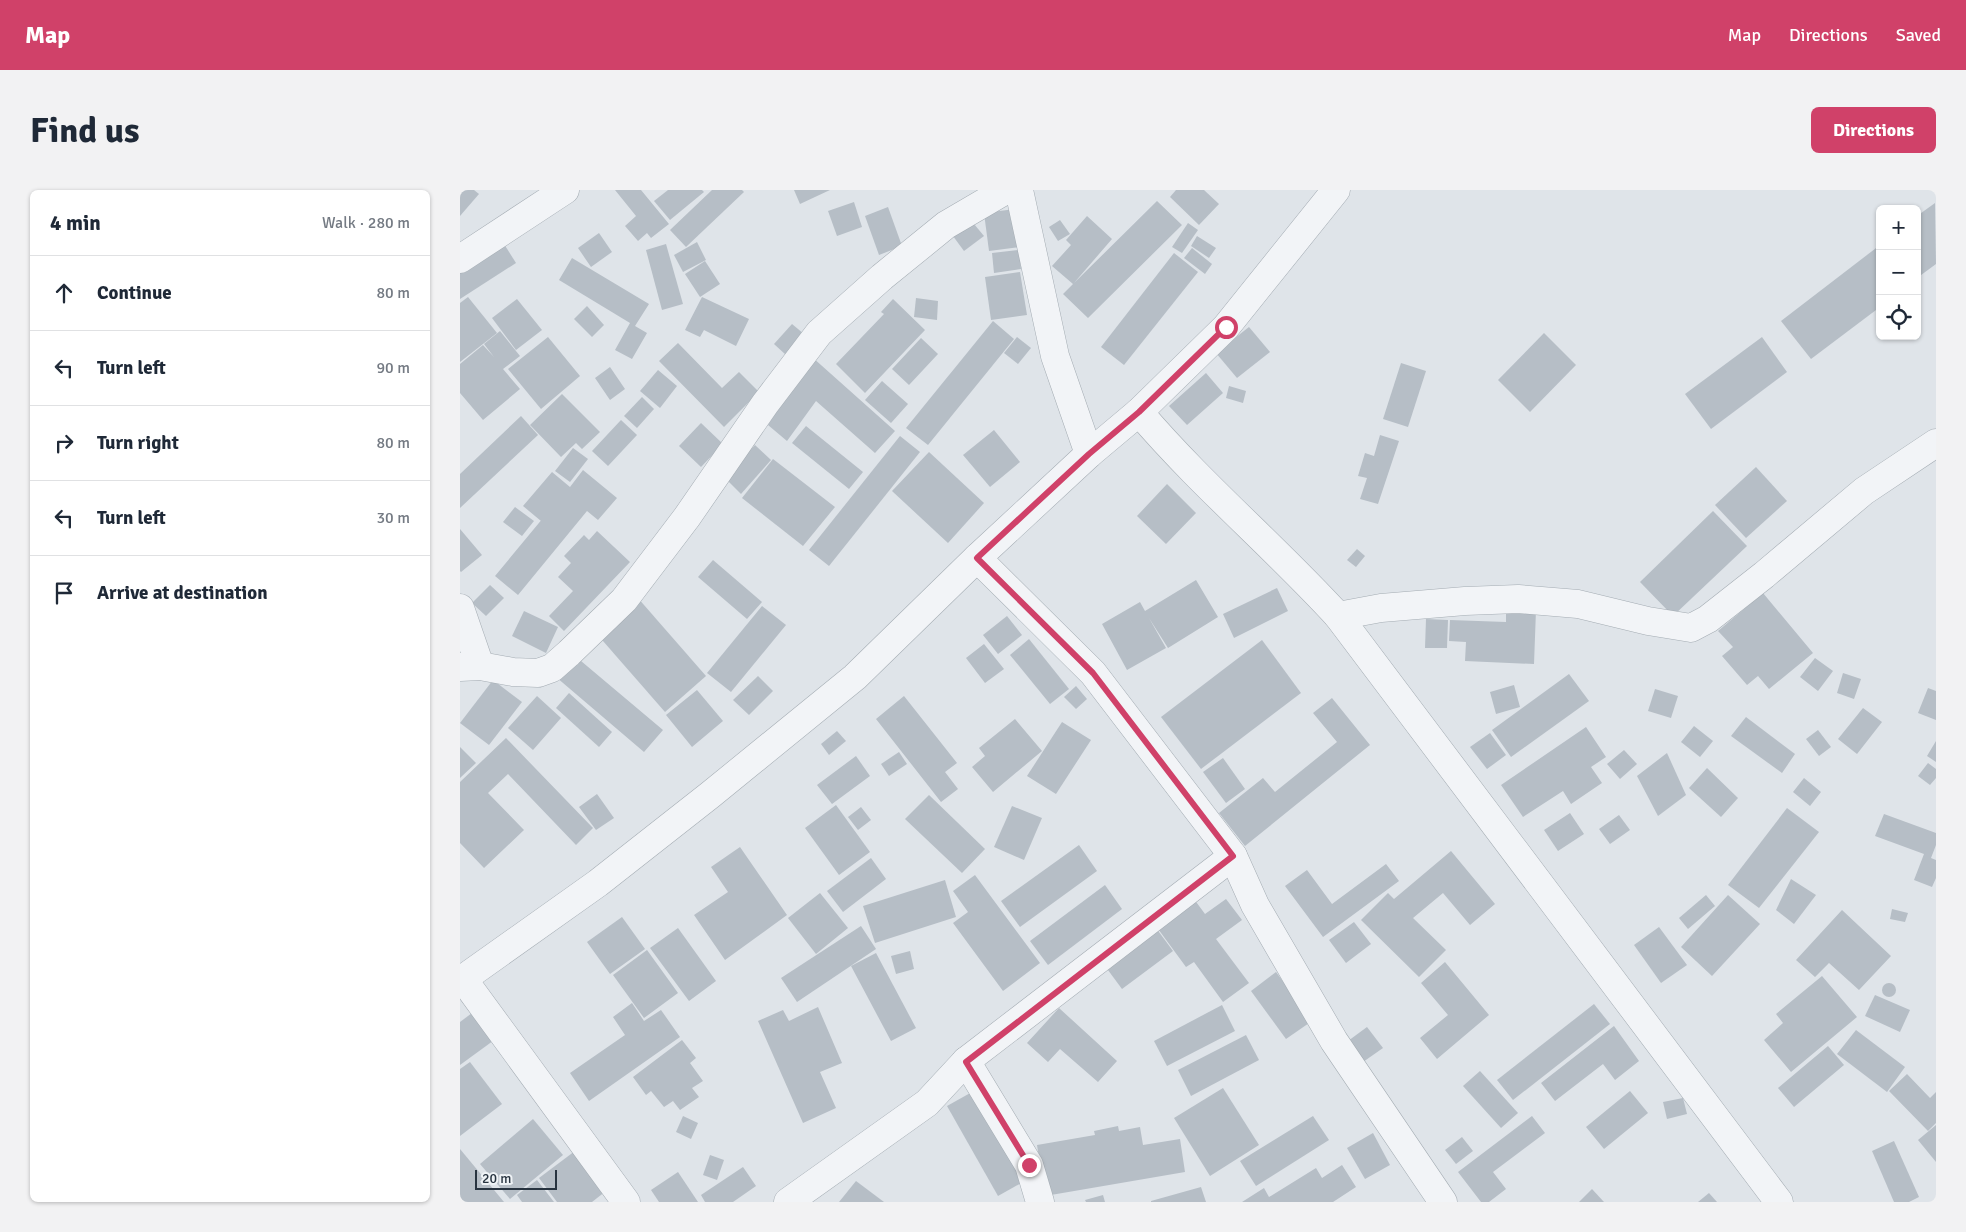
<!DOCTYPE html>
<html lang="en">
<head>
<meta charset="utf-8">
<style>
	:root { --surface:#fff; --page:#f2f2f3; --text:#1f2937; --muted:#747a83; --line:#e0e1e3; --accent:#d04169 }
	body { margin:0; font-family:Signika,sans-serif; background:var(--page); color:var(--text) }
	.controls { position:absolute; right:15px; top:15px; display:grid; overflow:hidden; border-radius:8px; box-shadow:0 1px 4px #0004 }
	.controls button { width:45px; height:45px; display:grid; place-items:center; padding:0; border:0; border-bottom:1px solid var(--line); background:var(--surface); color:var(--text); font:25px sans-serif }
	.scale { position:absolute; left:15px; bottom:12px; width:82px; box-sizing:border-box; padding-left:5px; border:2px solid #283440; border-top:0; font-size:14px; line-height:18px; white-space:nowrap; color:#283440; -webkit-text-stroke:4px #eff3f6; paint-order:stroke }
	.stop { position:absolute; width:15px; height:15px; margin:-11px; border:4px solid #d04169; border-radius:50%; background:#fff }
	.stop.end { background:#d04169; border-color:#fff; box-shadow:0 1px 5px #0008 }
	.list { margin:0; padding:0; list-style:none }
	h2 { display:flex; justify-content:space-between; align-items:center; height:65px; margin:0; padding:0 20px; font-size:21px }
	h2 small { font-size:16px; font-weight:400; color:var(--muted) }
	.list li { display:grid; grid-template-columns:32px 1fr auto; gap:15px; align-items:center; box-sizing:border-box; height:75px; padding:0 20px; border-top:1px solid var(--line) }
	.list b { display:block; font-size:19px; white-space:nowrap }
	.list em { font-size:16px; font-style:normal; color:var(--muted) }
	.icon { flex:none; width:28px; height:28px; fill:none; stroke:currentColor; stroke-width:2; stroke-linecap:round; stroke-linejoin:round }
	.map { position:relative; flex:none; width:1476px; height:1012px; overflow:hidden; border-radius:8px }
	header { display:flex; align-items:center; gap:30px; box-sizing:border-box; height:70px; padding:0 25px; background:var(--accent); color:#fff }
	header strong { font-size:24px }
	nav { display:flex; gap:28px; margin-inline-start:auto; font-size:18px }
	.intro { display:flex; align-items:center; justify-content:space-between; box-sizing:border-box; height:120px; padding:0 30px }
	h1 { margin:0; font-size:35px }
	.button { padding:12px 22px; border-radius:8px; background:var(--accent); color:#fff; font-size:18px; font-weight:700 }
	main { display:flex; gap:30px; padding:0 30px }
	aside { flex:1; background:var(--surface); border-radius:8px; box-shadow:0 1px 4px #0004 }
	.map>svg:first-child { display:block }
</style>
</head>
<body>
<header>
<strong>Map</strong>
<nav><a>Map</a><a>Directions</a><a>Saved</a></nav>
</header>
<div class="intro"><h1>Find us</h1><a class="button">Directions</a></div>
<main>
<aside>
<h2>4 min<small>Walk · 280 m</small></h2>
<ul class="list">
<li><svg class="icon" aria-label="ahead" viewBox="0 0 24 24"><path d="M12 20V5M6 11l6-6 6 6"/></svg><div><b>Continue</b></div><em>80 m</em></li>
<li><svg class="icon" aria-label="left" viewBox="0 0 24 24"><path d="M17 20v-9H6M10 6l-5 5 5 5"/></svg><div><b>Turn left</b></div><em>90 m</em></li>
<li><svg class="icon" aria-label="right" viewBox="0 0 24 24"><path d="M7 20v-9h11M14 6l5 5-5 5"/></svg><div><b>Turn right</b></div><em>80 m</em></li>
<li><svg class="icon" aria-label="left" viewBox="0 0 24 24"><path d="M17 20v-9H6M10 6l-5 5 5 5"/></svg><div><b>Turn left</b></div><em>30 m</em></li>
<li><svg class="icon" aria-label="arrive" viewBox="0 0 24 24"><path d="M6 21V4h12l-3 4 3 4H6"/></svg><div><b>Arrive at destination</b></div></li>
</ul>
</aside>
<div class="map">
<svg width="1476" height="1012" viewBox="0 0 1476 1012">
	<rect width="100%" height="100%" fill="#dfe4e9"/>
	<!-- building -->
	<g fill="#b6bec6">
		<path d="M0,0h14l5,4 -19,22z"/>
		<path d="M155,0h26l28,34 -18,14 -4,-5 -9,8 -13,-15 11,-10z"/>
		<path d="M208,0h34l2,2 -34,28 -16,-19z"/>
		<path d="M252,0h30l2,2 -58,55 -16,-17z"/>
		<path d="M334,0h36l-30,14z"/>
		<path d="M716,0h28l15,14 -20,21 -29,-28z"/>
		<path d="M697,11l25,24 -94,93 -25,-24 10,-10 -21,-18 19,-21 -5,-5 21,-24 25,23 -38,44z"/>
		<path d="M394,12l8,25 -25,9 -9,-25z"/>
		<path d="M1475,13l1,61 -19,14v-62z"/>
		<path d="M428,17l14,39 -23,9 -14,-39z"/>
		<path d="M555,19l5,38 -31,4 -5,-38z"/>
		<path d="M509,28l15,18 -20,15 -14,-19z"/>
		<path d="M600,30l10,14 -12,7 -9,-14z"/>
		<path d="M728,33l10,7 -16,23 -10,-6z"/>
		<path d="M139,43l13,19 -21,15 -13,-19z"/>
		<path d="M737,46l19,12 -7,10 -18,-12z"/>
		<path d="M237,52l9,18 -23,12 -9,-17z"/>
		<path d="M44,54l12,19 -56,36v-26z"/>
		<path d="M206,54l17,60 -21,6 -16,-60z"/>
		<path d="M1420,55v62l-69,52 -30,-38z"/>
		<path d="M732,58l20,16 -7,10 -21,-16z"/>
		<path d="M559,60l2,19 -27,4 -2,-20z"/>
		<path d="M714,63l24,19 -74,93 -23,-18z"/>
		<path d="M112,68l77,46 -14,22 12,7 -15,26 -17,-9 15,-27 -71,-43z"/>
		<path d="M245,71l15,23 -20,13 -15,-23z"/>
		<path d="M560,82l7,43 -36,5 -6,-43z"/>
		<path d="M8,107l29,36 -37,29v-59z"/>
		<path d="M242,107l47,22 -13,27 -32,-16 -4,7 -15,-7z"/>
		<path d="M456,108l22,3 -1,19 -23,-3z"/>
		<path d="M57,109l25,31 -26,20 -24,-32z"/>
		<path d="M433,109l32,31 -60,63 -29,-29 48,-50 -3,-2z"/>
		<path d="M127,116l17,19 -12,12 -18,-18z"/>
		<path d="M533,131l21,18 -86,106 -22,-17z"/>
		<path d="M332,134l12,10 -18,21 -12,-11z"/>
		<path d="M789,137l21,25 -33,26 -21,-25z"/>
		<path d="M40,141l20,25 -17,13 17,20 -37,31 -23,-27v-29l23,-19 11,12 -10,-13z"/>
		<path d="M1084,143l32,32 -46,47 -32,-32z"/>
		<path d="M88,147l32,39 -39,33 -33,-40z"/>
		<path d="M557,147l14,11 -13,16 -14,-11z"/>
		<path d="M1302,147l25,35 -76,57 -26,-35z"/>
		<path d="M461,148l17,16 -29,31 -17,-16z"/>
		<path d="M218,153l44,45 17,-16 20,20 -35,35 -65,-66z"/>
		<path d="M352,167l83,74 -20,22 -59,-52 -29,40 -19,-16z"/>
		<path d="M941,173l25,8 -18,56 -25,-8z"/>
		<path d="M150,177l15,22 -15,11 -15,-22z"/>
		<path d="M198,180l19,16 -17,22 -20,-17z"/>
		<path d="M746,183l17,20 -36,32 -18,-19z"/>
		<path d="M422,191l26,23 -17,19 -26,-23z"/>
		<path d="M769,196l17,5 -3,12 -17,-5z"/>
		<path d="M102,204l38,38 -18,17 -6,-6 -15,14 -31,-32z"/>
		<path d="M182,207l12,12 -17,19 -13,-12z"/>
		<path d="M61,226l17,19 -78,73v-34z"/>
		<path d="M161,230l16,15 -29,31 -16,-15z"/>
		<path d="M241,233l22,21 -22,23 -22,-21z"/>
		<path d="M346,236l57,46 -14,17 -57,-46z"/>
		<path d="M534,240l26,32 -30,25 -27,-32z"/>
		<path d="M920,245l19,6 -21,63 -18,-5 7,-21 -9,-2 7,-23 9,3z"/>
		<path d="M440,246l20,16 -91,114 -20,-16z"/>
		<path d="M295,255l16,15 -30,34 -16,-16z"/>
		<path d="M113,258l15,11 -18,23 -15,-11z"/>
		<path d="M469,262l55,51 -36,40 -56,-52z"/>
		<path d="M313,269l62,48 -32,39 -61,-48z"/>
		<path d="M1296,277l31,34 -41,37 -31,-33z"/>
		<path d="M123,280l34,28 -19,22 -11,-9 -69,84 -23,-19 53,-64 -7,9 -18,-15 29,-34 18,15z"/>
		<path d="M707,294l29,29 -30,31 -29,-28z"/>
		<path d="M55,317l19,14 -12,15 -19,-14z"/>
		<path d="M1253,321l34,35 -74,70 -33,-34z"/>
		<path d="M0,339l22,26 -21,17 -1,-1z"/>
		<path d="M137,341l33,31 -66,69 -15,-15 24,-25 -15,-14 13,-14 -7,-7 20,-21 5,5z"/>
		<path d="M897,359l8,7 -9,11 -9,-7z"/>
		<path d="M253,370l49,42 -15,17 -49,-42z"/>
		<path d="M736,390l22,37 -50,31 -19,-30 17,30 -39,22 -25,-46 38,-22 5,9z"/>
		<path d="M30,395l14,13 -18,18 -14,-13z"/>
		<path d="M817,398l11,23 -54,27 -11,-24z"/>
		<path d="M1303,403l50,60 -44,36 -11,-13 -11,9 -25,-29 11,-9 -15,-16z"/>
		<path d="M177,407l69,79 -41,36 -69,-79z"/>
		<path d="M302,416l24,19 -55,67 -24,-19z"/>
		<path d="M1046,419l30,1 -2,54 -69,-3 1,-19 -17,-1 1,-21 56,2z"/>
		<path d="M64,421l34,16 -12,26 -34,-17z"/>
		<path d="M547,426l15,19 -24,19 -15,-19z"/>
		<path d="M966,429l22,1 -1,28h-22z"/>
		<path d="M569,449l40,50 -19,15 -40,-49z"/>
		<path d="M802,450l39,53 -100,76 -40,-52z"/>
		<path d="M524,454l20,25 -19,14 -19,-25z"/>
		<path d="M1355,468l18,13 -15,20 -18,-14z"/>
		<path d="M110,470l7,5 4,-4 82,69 -19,22 -88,-75z"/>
		<path d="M1383,483l18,6 -7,20 -17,-6z"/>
		<path d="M1109,484l20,27 -78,56 -19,-27z"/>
		<path d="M298,486l15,15 -24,24 -16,-15z"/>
		<path d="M33,490l29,22 -33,43 -29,-22z"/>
		<path d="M1054,495l6,22 -24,7 -6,-22z"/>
		<path d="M616,496l11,13 -11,10 -12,-12z"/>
		<path d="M1468,498l8,3v29l-18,-7z"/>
		<path d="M1195,499l23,7 -7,22 -23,-7z"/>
		<path d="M237,500l26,31 -31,26 -26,-32z"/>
		<path d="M109,503l43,39 -13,15 -43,-39z"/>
		<path d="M77,506l24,22 -28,32 -25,-22z"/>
		<path d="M444,506l53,67 -12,9 13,17 -17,13 -65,-83z"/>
		<path d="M872,508l38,47 -125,101 -26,-33 44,-35 12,14 62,-50 -24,-29z"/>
		<path d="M1403,518l19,14 -25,32 -19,-15z"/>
		<path d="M1286,527l49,37 -13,19 -51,-37z"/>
		<path d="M555,529l27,32 -49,41 -21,-25 13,-11 -6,-8z"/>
		<path d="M602,532l29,18 -35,54 -29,-18z"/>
		<path d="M1234,536l19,15 -13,16 -19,-15z"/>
		<path d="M1126,537l20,30 -15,10 11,16 -31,21 -8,-13 -40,26 -22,-32z"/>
		<path d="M1358,540l13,17 -12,9 -13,-17z"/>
		<path d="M377,541l9,10 -17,14 -8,-11z"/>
		<path d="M1030,543l16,22 -19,14 -17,-22z"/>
		<path d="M46,548l87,90 -17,17 -68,-71 -20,19 36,37 -40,38 -24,-25v-61z"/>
		<path d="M1476,551v21l-9,-6z"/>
		<path d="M0,557l16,16 -16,15z"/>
		<path d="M1164,560l13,14 -17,15 -13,-15z"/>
		<path d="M439,562l8,12 -18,12 -8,-12z"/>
		<path d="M1207,563l19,42 -28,21 -21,-40z"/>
		<path d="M396,566l14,20 -38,28 -15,-19z"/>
		<path d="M763,568l22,31 -19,14 -23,-31z"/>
		<path d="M1468,573l8,6v9l-6,7 -12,-9z"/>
		<path d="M1247,578l31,30 -17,19 -32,-29z"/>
		<path d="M1344,588l17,14 -11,14 -17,-14z"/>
		<path d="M137,604l17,24 -18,12 -17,-23z"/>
		<path d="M469,605l56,54 -23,24 -57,-54z"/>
		<path d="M376,615l34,47 -31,23 -34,-47z"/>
		<path d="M552,616l30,12 -18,42 -30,-13z"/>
		<path d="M401,617l10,13 -13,10 -10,-13z"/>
		<path d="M1327,618l32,24 -60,76 -31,-23z"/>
		<path d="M1110,623l14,21 -26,17 -14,-21z"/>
		<path d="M1424,624l52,19v12l-5,13 5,2v18l-4,9 -18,-7 10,-26 -49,-18z"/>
		<path d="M1159,625l11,15 -20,14 -11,-15z"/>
		<path d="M619,655l18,26 -77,56 -19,-26z"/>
		<path d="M280,657l47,68 -62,45 -31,-45 34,-23 -17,-25z"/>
		<path d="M991,661l44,53 -25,21 -27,-32 -30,25 33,32 -27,27 -58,-57 27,-27 6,6z"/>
		<path d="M411,668l15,21 -43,33 -16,-21z"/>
		<path d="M926,674l13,17 -76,56 -38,-51 22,-16 25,34z"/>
		<path d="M515,685l65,88 -37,28 -50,-68 15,-11 -15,-21z"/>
		<path d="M1331,689l25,16 -22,29 -18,-14z"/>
		<path d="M485,690l11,37 -81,26 -12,-37z"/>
		<path d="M645,695l17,24 -74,56 -18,-24z"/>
		<path d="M360,703l28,35 -32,26 -28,-36z"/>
		<path d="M731,705l14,19 21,-15 16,21 -26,19 33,44 -26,19 -29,-40 -8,5 -33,-45z"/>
		<path d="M1246,705l9,11 -27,23 -9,-11z"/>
		<path d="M1268,705l32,29 -48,52 -31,-29z"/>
		<path d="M1432,719l16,4 -3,9 -15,-3z"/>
		<path d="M1382,720l49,46 -32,34 -30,-27 -14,14 -19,-17z"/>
		<path d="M162,727l23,32 -35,25 -23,-32z"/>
		<path d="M894,732l17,22 -25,19 -17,-23z"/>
		<path d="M401,736l15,23 -79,53 -16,-24z"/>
		<path d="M1199,737l28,38 -26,18 -27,-38z"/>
		<path d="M218,738l38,53 -27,20 -39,-53z"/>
		<path d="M696,738l17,23 -51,38 -17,-23z"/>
		<path d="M187,760l31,43 -34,25 -31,-43z"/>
		<path d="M450,761l4,18 -18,5 -5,-18z"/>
		<path d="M416,763l40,75 -25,13 -40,-75z"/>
		<path d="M985,772l44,53 -52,44 -17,-21 28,-23 -27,-32z"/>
		<path d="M816,782l36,49 -26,18 -35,-48z"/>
		<path d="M1362,786l35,41 -66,55 -27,-32 19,-17 -7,-9z"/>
		<circle cx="1429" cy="800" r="7"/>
		<path d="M1415,805l35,15 -10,22 -35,-16z"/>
		<path d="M172,813l12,18 17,-11 19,27 -91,64 -19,-28 55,-38 -12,-18z"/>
		<path d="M1134,814l16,20 -97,76 -16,-20z"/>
		<path d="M762,815l13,26 -68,35 -13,-25z"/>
		<path d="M358,817l24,56 -22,9 16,36 -33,15 -45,-102 25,-11 6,11z"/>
		<path d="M599,818l58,53 -19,21 -38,-33 -12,13 -21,-19z"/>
		<path d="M16,820l21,28 -37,27v-43z"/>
		<path d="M1154,836l25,35 -24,19 -12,-16 -48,37 -14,-18z"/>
		<path d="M907,837l16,21 -20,14 -15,-21z"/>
		<path d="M1396,840l49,37 -18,25 -50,-38z"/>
		<path d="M786,845l13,25 -68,36 -13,-26z"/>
		<path d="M222,850l14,18 -6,5 13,18 -11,7 7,9 -19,13 -7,-9 -9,6 -13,-16 -5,4 -13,-18z"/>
		<path d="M1368,856l16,19 -50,42 -16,-19z"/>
		<path d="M10,872l32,42 -42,32v-67z"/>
		<path d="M1020,881l38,42 -17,15 -38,-42z"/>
		<path d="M1447,884l23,24 6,-6v31l-8,8 -39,-40z"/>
		<path d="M763,898l36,57 -49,31 -36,-58z"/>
		<path d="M1170,901l18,22 -44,36 -18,-22z"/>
		<path d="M512,902l51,90 -25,14 -51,-90z"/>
		<path d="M1223,908l4,16 -20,5 -4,-17z"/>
		<path d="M223,926l15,7 -7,16 -15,-7z"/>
		<path d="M853,926l16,24 -73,46 -16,-25z"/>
		<path d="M1072,926l13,17 -52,39 13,17 -17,13h-8l-23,-30z"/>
		<path d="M73,929l30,36 -53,44 -30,-35z"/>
		<path d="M1476,935v37l-18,-22z"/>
		<path d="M658,936l1,5 21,-4 3,18 37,-6 5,33 -140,24 -8,-51 58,-10 -1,-4z"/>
		<path d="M913,943l17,32 -25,14 -18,-31z"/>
		<path d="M1002,947l11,14 -17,13 -11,-14z"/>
		<path d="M1434,951l25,56 -10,5h-15l-22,-51z"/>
		<path d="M0,959l44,53h-44z"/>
		<path d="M115,961l31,40 -14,11h-35l-18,-24z"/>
		<path d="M250,965l14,5 -7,20 -14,-5z"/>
		<path d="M882,975l14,22 -23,15h-91l22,-14 5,9 47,-29 6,10z"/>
		<path d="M283,977l13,19 -23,16h-28l-4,-7z"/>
		<path d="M218,982l20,30h-39l-8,-12z"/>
		<path d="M77,990l17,22h-32l-5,-7z"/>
		<path d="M396,991l28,21h-45z"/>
		<path d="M741,997l5,15h-55v-1z"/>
		<path d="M1132,999l12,13h-25z"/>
		<path d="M1249,1003l8,9h-19z"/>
		<path d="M643,1005l2,7h-19l-1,-2z"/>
	</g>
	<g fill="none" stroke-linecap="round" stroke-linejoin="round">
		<!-- minor casing -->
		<g stroke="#a4acb3" stroke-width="29">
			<g id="minor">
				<path d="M559,0l36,166 34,98"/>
				<path d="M0,69l105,-69"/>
				<path d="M679,222c62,73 135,134 199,204l441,586"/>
				<path d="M517,368l116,115 140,183 22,49 79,136 109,161"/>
				<path d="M0,418l20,58"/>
				<path d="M878,426l43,-8 84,-7 53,-2 60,5 70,17 43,7 17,-9 56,-44 100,-84 72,-48"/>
				<path d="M0,477l20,-1 33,6 25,1 14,-5 17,-15 55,-53 63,-83 78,-113 54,-71 63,-56 64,-52 60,-35"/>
				<path d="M3,789l163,223"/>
				<path d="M0,791l138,-98 112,-88 145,-118 122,-119 112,-104 50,-42 87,-85 110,-137"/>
				<path d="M506,871l63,104 11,37"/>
				<path d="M328,1012l139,-99 39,-42 267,-205"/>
			</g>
		</g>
		<!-- minor -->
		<use href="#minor" stroke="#f2f4f7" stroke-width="28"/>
	</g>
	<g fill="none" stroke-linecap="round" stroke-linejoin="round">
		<!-- route -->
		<path stroke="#d04169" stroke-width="6" d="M569,975l-63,-103 267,-206 -140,-183 -116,-115 112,-104 50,-42 87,-85"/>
	</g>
</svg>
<div class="controls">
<button>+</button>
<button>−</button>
<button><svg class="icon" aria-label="locate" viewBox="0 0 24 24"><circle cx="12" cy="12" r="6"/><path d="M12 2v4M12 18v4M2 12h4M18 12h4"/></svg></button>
</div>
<div class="scale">20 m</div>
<div class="stop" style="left:766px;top:137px"></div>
<div class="stop end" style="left:569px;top:975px"></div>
</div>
</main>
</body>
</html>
